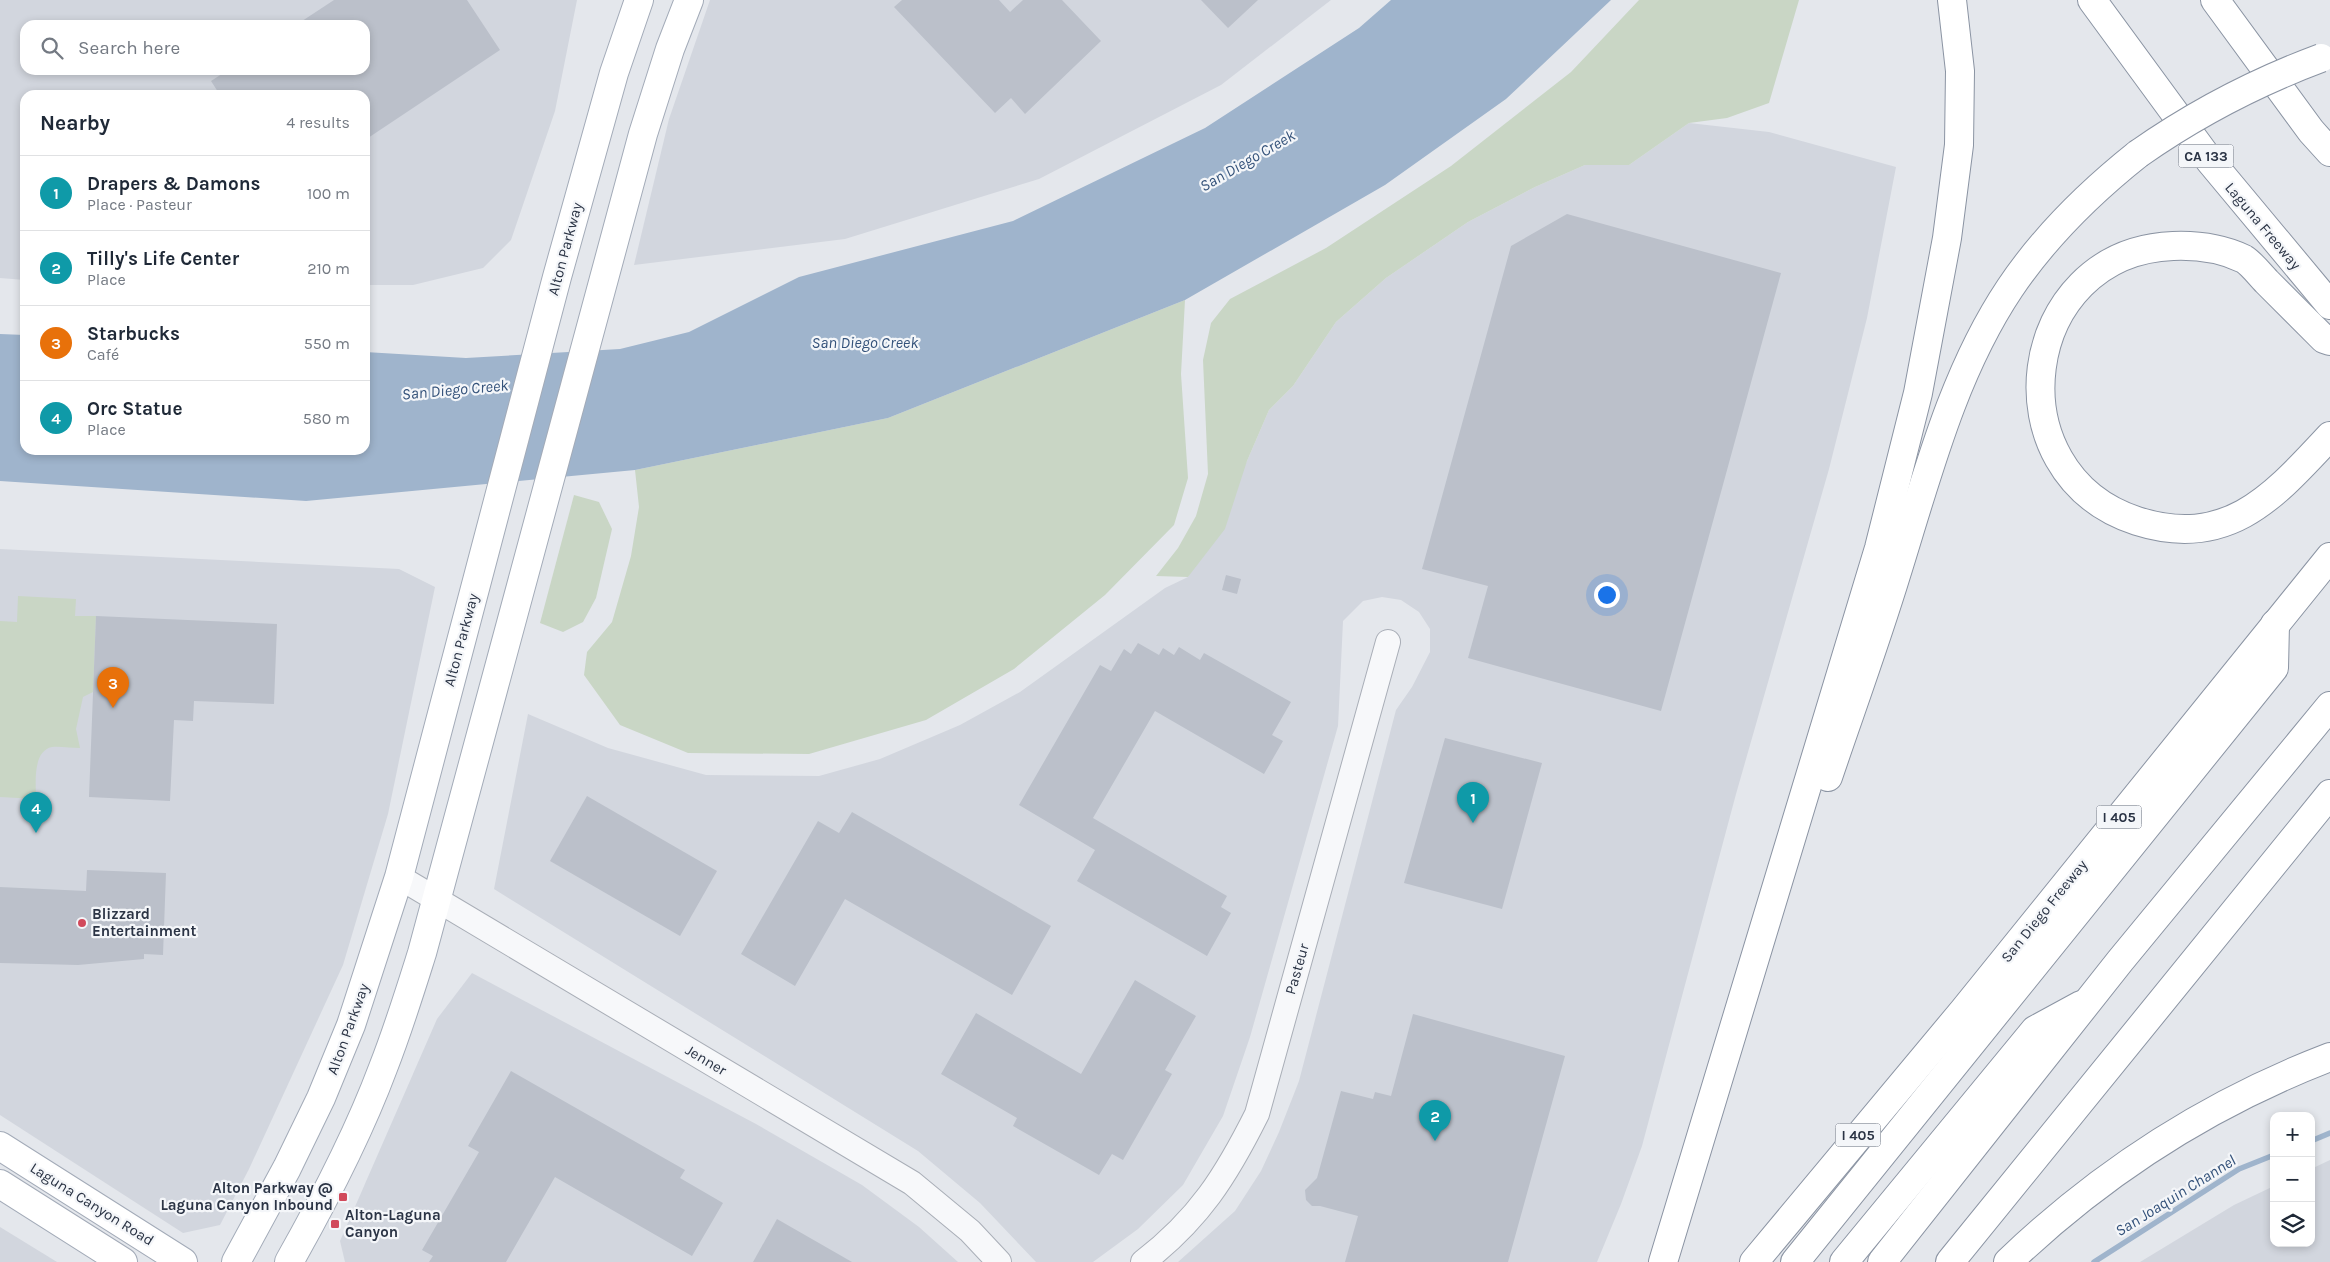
<!DOCTYPE html>
<html lang="en">
<head>
<meta charset="utf-8">
<style>
	:root { --surface:#fff; --page:#f6f6f7; --text:#1f2937; --muted:#747a83; --line:#e0e1e3; --accent:#d1495b }
	body { margin:0; font-family:Karla,sans-serif; background:var(--page); color:var(--text) }
	.controls { position:absolute; right:15px; bottom:15px; display:grid; overflow:hidden; border-radius:10px; box-shadow:0 2px 8px #0003 }
	.controls button { width:45px; height:45px; display:grid; place-items:center; padding:0; border:0; border-bottom:1px solid var(--line); background:var(--surface); color:var(--text); font:25px sans-serif }
	.you { position:absolute; left:1606px; top:594px; width:18px; height:18px; margin:-12px; border:4px solid #fff; border-radius:50%; background:#1a73e8; box-shadow:0 0 0 8px #1a73e833 }
	.badge { display:grid; place-items:center; width:32px; height:32px; border-radius:50%; background:var(--accent); color:#fff; font-size:16px; font-weight:700 }
	.pin { position:absolute; translate:-50% -41px; filter:drop-shadow(0 1px 2px #0008) }
	.pin::after { content:''; position:absolute; top:26px; width:18px; height:15px; background:inherit; clip-path:polygon(0 0,100% 0,50% 100%) }
	.list { margin:0; padding:0; list-style:none }
	h2 { display:flex; justify-content:space-between; align-items:center; height:65px; margin:0; padding:0 20px; font-size:21px }
	h2 small { font-size:16px; font-weight:400; color:var(--muted) }
	.list li { display:grid; grid-template-columns:32px 1fr auto; gap:15px; align-items:center; box-sizing:border-box; height:75px; padding:0 20px; border-top:1px solid var(--line) }
	.list b { display:block; font-size:19px; white-space:nowrap }
	.list p { margin:0; font-size:16px; white-space:nowrap; color:var(--muted) }
	.list em { font-size:16px; font-style:normal; color:var(--muted) }
	.icon { flex:none; width:28px; height:28px; fill:none; stroke:currentColor; stroke-width:2; stroke-linecap:round; stroke-linejoin:round }
	.map { position:relative; flex:none; width:2330px; height:1262px; overflow:hidden }
	.search { position:absolute; background:var(--surface); box-shadow:0 2px 8px #0003; left:20px; top:20px; width:350px; height:55px; display:flex; align-items:center; gap:12px; box-sizing:border-box; padding:0 18px; border-radius:15px; color:var(--muted); font-size:19px }
	.panel { position:absolute; background:var(--surface); box-shadow:0 2px 8px #0003; left:20px; top:90px; width:350px; height:365px; border-radius:15px }
	.map>svg:first-child { display:block }
</style>
</head>
<body>
<div class="map">
<svg width="2330" height="1262" viewBox="0 0 2330 1262">
	<rect width="100%" height="100%" fill="#e4e7ec"/>
	<!-- built -->
	<g fill="#d2d6de" fill-rule="evenodd">
		<path d="M0,0h577l-22,111 -44,129 -28,28 -70,17h-48v-190h-340v185l-25,-2zM25,25h340v45h-340z"/>
		<path d="M710,0h621l-110,85 -182,94 -194,60 -211,26 35,-146z"/>
		<path d="M1689,123l80,9 127,35 -29,151 -38,151 -93,325 -94,352 -21,58 -24,58h-419l57,-51 26,-40 18,-39 20,-51 97,-371 16,-23 18,-35v-23l-11,-17 -18,-12 -19,-3 -19,4 -20,20 -5,105 -88,311 -27,79 -40,69 -45,44 -45,33h-57l-56,-59 -62,-52 -424,-262 34,-175 80,34 98,27 113,1 61,-17 80,-34 60,-33 145,-104 23,-11 59,-116 22,-51 24,-24 43,-64 50,-44 82,-56 67,-35 50,-22h44z"/>
		<path d="M0,549l399,20 36,18 -47,227 -45,151 -94,204 -29,56 -37,8 -183,-118z"/>
		<path d="M472,973l284,151 106,61 57,42 39,35h-613l-5,-21 97,-222z"/>
		<path d="M2330,1160v102h-190l94,-57 40,-19v57h37v-74z"/>
		<path d="M0,1227l57,35h-57z"/>
	</g>
	<!-- green -->
	<g fill="#c9d6c5">
		<path d="M1639,0h160l-30,103 -42,15 -38,5 -60,42h-44l-50,22 -67,35 -82,56 -50,44 -43,64 -24,24 -22,51 -22,68 -37,48 -32,-1 22,-28 18,-32 12,-42 -5,-114 8,-37 19,-24 96,-51 125,-82 120,-94z"/>
		<path d="M1185,300l-4,74 7,104 -14,47 -69,70 -91,74 -88,51 -117,34 -121,-1 -68,-28 -36,-50 3,-23 25,-30 19,-66 8,-49 -4,-37 253,-52z"/>
		<path d="M574,495l25,7 13,27 -16,69 -13,24 -20,10 -23,-9z"/>
		<path d="M18,596l58,3 -1,17h21l-3,76 -10,5 -7,32 4,19c-9,0 -20,-2 -28,-1 -20,4 -16,37 -16,52l-36,-2v-176l17,1z"/>
	</g>
	<!-- water -->
	<path fill="#9fb4cc" d="M1391,0h220l-105,99 -121,86 -200,115 -297,118 -253,52 -329,31 -306,-20v-147l25,1v115h340v-98l101,6 154,-9 69,-17 110,-55 214,-56 192,-93 154,-100z"/>
	<g fill="none" stroke-linecap="round" stroke-linejoin="round">
		<!-- stream -->
		<g stroke="#9fb4cc" stroke-width="5.5">
			<path d="M2311,1141l19,-8"/>
			<path d="M2094,1262l145,-93 35,-14"/>
		</g>
	</g>
	<!-- building -->
	<g fill="#bbc0ca">
		<path d="M334,0h133l33,50 -135,90v-45h-145l-9,-14 17,-11h137v-45h-69z"/>
		<path d="M902,0h97l11,12 13,-12h39l39,41 -76,73 -14,-16 -16,15 -101,-106z"/>
		<path d="M1201,0h57l-30,28z"/>
		<path d="M1567,214l214,59 -120,438 -193,-53 20,-72 -66,-17 89,-323z"/>
		<path d="M1226,575l15,4 -4,15 -15,-4z"/>
		<path d="M96,616l181,8 -3,80 -80,-3 -1,20 -19,-1 -4,81 -81,-4z"/>
		<path d="M1138,643l21,12 4,-7 11,7 5,-8 21,13 4,-7 87,49 -19,33 11,6 -19,33 -109,-63 -62,107 134,78 -6,11 10,6 -24,43 -130,-75 18,-31 -76,-45 81,-140 11,6 13,-22 7,5z"/>
		<path d="M1445,738l97,25 -40,146 -98,-26z"/>
		<path d="M587,796l130,75 -37,65 -130,-75z"/>
		<path d="M852,812l199,114 -39,69 -167,-96 -50,87 -54,-32 77,-133 21,12z"/>
		<path d="M87,870l79,3 -3,82 -19,-1v5l-66,6 -78,-2v-76l86,4z"/>
		<path d="M1135,980l61,36 -31,54 7,4 -49,86 -11,-6 -13,21 -86,-49 4,-8 -76,-44 35,-61 105,61z"/>
		<path d="M1413,1014l152,42 -57,206h-163l13,-46 -38,-10h-8l-6,-6 -1,-10 12,-12 24,-87 32,8 2,-7 16,4z"/>
		<path d="M511,1071l174,99 -5,8 43,25 -31,53 -137,-79 -49,85h-77l4,-6 -11,-6 57,-98 -11,-6z"/>
		<path d="M777,1219l75,43h-99z"/>
	</g>
	<g fill="none" stroke-linecap="round" stroke-linejoin="round">
		<!-- minor casing -->
		<g stroke="#a9aeb7" stroke-width="26">
			<g id="minor">
				<path d="M399,877l513,306 58,48 29,31"/>
				<path d="M1143,1262c56,-43 83,-86 114,-148l131,-472"/>
			</g>
		</g>
		<!-- major casing -->
		<g stroke="#a3abb8" stroke-width="30">
			<g id="major">
				<path d="M0,1146l183,116"/>
				<path d="M0,1184l123,78"/>
				<path d="M236,1262l51,-94 34,-70 30,-73 48,-148 158,-600 57,-204 25,-73"/>
				<path d="M289,1262c35,-62 69,-127 94,-194 15,-38 27,-77 39,-115l221,-819 27,-85 19,-49"/>
			</g>
		</g>
		<!-- highway casing -->
		<g stroke="#8b94a3" stroke-width="30">
			<g id="highway">
				<path d="M2092,0l118,161 120,144"/>
				<path d="M2215,0l96,131 19,21"/>
				<path d="M2330,341l-6,-2c-19,-19 -38,-38 -57,-57 -7,-7 -15,-18 -23,-23 -23,-11 -46,-14 -71,-13 -155,6 -183,227 -36,275 91,29 137,-25 193,-85"/>
				<path d="M1828,777c23,-68 48,-136 69,-205 30,-96 56,-199 113,-284 35,-52 79,-95 128,-134"/>
				<path d="M1663,1262l216,-714 39,-155 29,-155 12,-93 1,-74 -8,-71"/>
				<path d="M1754,1262l210,-252 366,-453"/>
				<path d="M1795,1262l479,-594 1,-44"/>
				<path d="M1844,1262l191,-232 46,-25"/>
				<path d="M1882,1262l238,-301 210,-255"/>
				<path d="M1950,1262l380,-468"/>
				<path d="M2008,1262c93,-89 202,-159 322,-205"/>
			</g>
		</g>
		<!-- minor -->
		<use href="#minor" stroke="#f7f8fa" stroke-width="24"/>
		<!-- major -->
		<use href="#major" stroke="#fff" stroke-width="28"/>
		<!-- highway -->
		<use href="#highway" stroke="#fff" stroke-width="28"/>
		<!-- highway-bridge casing -->
		<g stroke="#8b94a3" stroke-width="30" stroke-linecap="butt">
			<path id="highway-bridge" d="M2138,154c57,-40 116,-71 183,-96"/>
		</g>
		<!-- highway-bridge -->
		<use href="#highway-bridge" stroke="#fff" stroke-width="28"/>
	</g>
	<!-- markers -->
	<g fill="#d1495b" stroke="#f4f6f9" stroke-width="2">
		<circle cx="82" cy="923" r="5"/>
		<rect x="338" y="1192" width="10" height="10" rx="2.5"/>
		<rect x="330" y="1219" width="10" height="10" rx="2.5"/>
	</g>
	<g text-anchor="middle" stroke-width="4.5" stroke-linejoin="round" paint-order="stroke">
		<!-- shield labels -->
		<g fill="#f4f6f9" stroke="#676e7b" stroke-width="1">
			<rect x="2178.5" y="144.5" width="55" height="23" rx="4"/>
			<rect x="2096.5" y="805.5" width="45" height="23" rx="4"/>
			<rect x="1835.5" y="1123.5" width="45" height="23" rx="4"/>
		</g>
		<g font-size="14" font-weight="bold" fill="#2b3445">
			<text x="2206" y="161">CA 133</text>
			<text x="2119" y="822">I 405</text>
			<text x="1858" y="1140">I 405</text>
		</g>
		<!-- street labels -->
		<g font-size="15" fill="#2b3445" stroke="#f4f6f9">
			<text transform="translate(2263 226) rotate(50)" y="5">Laguna Freeway</text>
			<text transform="translate(565 249) rotate(-75)" y="5">Alton Parkway</text>
			<text transform="translate(461 640) rotate(-75)" y="5">Alton Parkway</text>
			<text transform="translate(2044 911) rotate(-51)" y="5">San Diego Freeway</text>
			<text transform="translate(1297 969) rotate(-74)" y="5">Pasteur</text>
			<text transform="translate(348 1029) rotate(-70)" y="5">Alton Parkway</text>
			<text transform="translate(706 1060) rotate(31)" y="5">Jenner</text>
			<text transform="translate(92 1204) rotate(32)" y="5">Laguna Canyon Road</text>
		</g>
		<!-- poi labels -->
		<g font-size="15" font-weight="bold" fill="#2b3445" stroke="#f4f6f9" text-anchor="start">
			<text x="92" y="919">Blizzard<tspan x="92" dy="17">Entertainment</tspan></text>
			<text x="333" y="1193" text-anchor="end">Alton Parkway @<tspan x="333" dy="17">Laguna Canyon Inbound</tspan></text>
			<text x="345" y="1220">Alton-Laguna<tspan x="345" dy="17">Canyon</tspan></text>
		</g>
		<!-- water labels -->
		<g font-size="16" font-style="italic" fill="#34527a" stroke="#f4f6f9">
			<text transform="translate(1247 160) rotate(-30)" y="6">San Diego Creek</text>
			<text x="865" y="348">San Diego Creek</text>
			<text transform="translate(455 389) rotate(-5)" y="6">San Diego Creek</text>
			<text transform="translate(2175 1195) rotate(-32)" y="6">San Joaquin Channel</text>
		</g>
	</g>
</svg>
<div class="controls">
<button>+</button>
<button>−</button>
<button><svg class="icon" aria-label="layers" viewBox="0 0 24 24"><path d="M12 4l9 5-9 5-9-5zM3 14l9 5 9-5"/></svg></button>
</div>
<div class="you"></div>
<div class="pin badge" style="left:1473px;top:823px;background:#0f9aa8">1</div>
<div class="pin badge" style="left:1435px;top:1141px;background:#0f9aa8">2</div>
<div class="pin badge" style="left:113px;top:708px;background:#e8710a">3</div>
<div class="pin badge" style="left:36px;top:833px;background:#0f9aa8">4</div>
<div class="search"><svg class="icon" aria-label="search" viewBox="0 0 24 24"><circle cx="10" cy="10" r="6"/><path d="M15 15l6 6"/></svg>Search here</div>
<section class="panel">
<h2>Nearby<small>4 results</small></h2>
<ul class="list">
<li><span class="badge" style="background:#0f9aa8">1</span><div><b>Drapers &amp; Damons</b><p>Place · Pasteur</p></div><em>100 m</em></li>
<li><span class="badge" style="background:#0f9aa8">2</span><div><b>Tilly's Life Center</b><p>Place</p></div><em>210 m</em></li>
<li><span class="badge" style="background:#e8710a">3</span><div><b>Starbucks</b><p>Café</p></div><em>550 m</em></li>
<li><span class="badge" style="background:#0f9aa8">4</span><div><b>Orc Statue</b><p>Place</p></div><em>580 m</em></li>
</ul>
</section>
</div>
</body>
</html>
